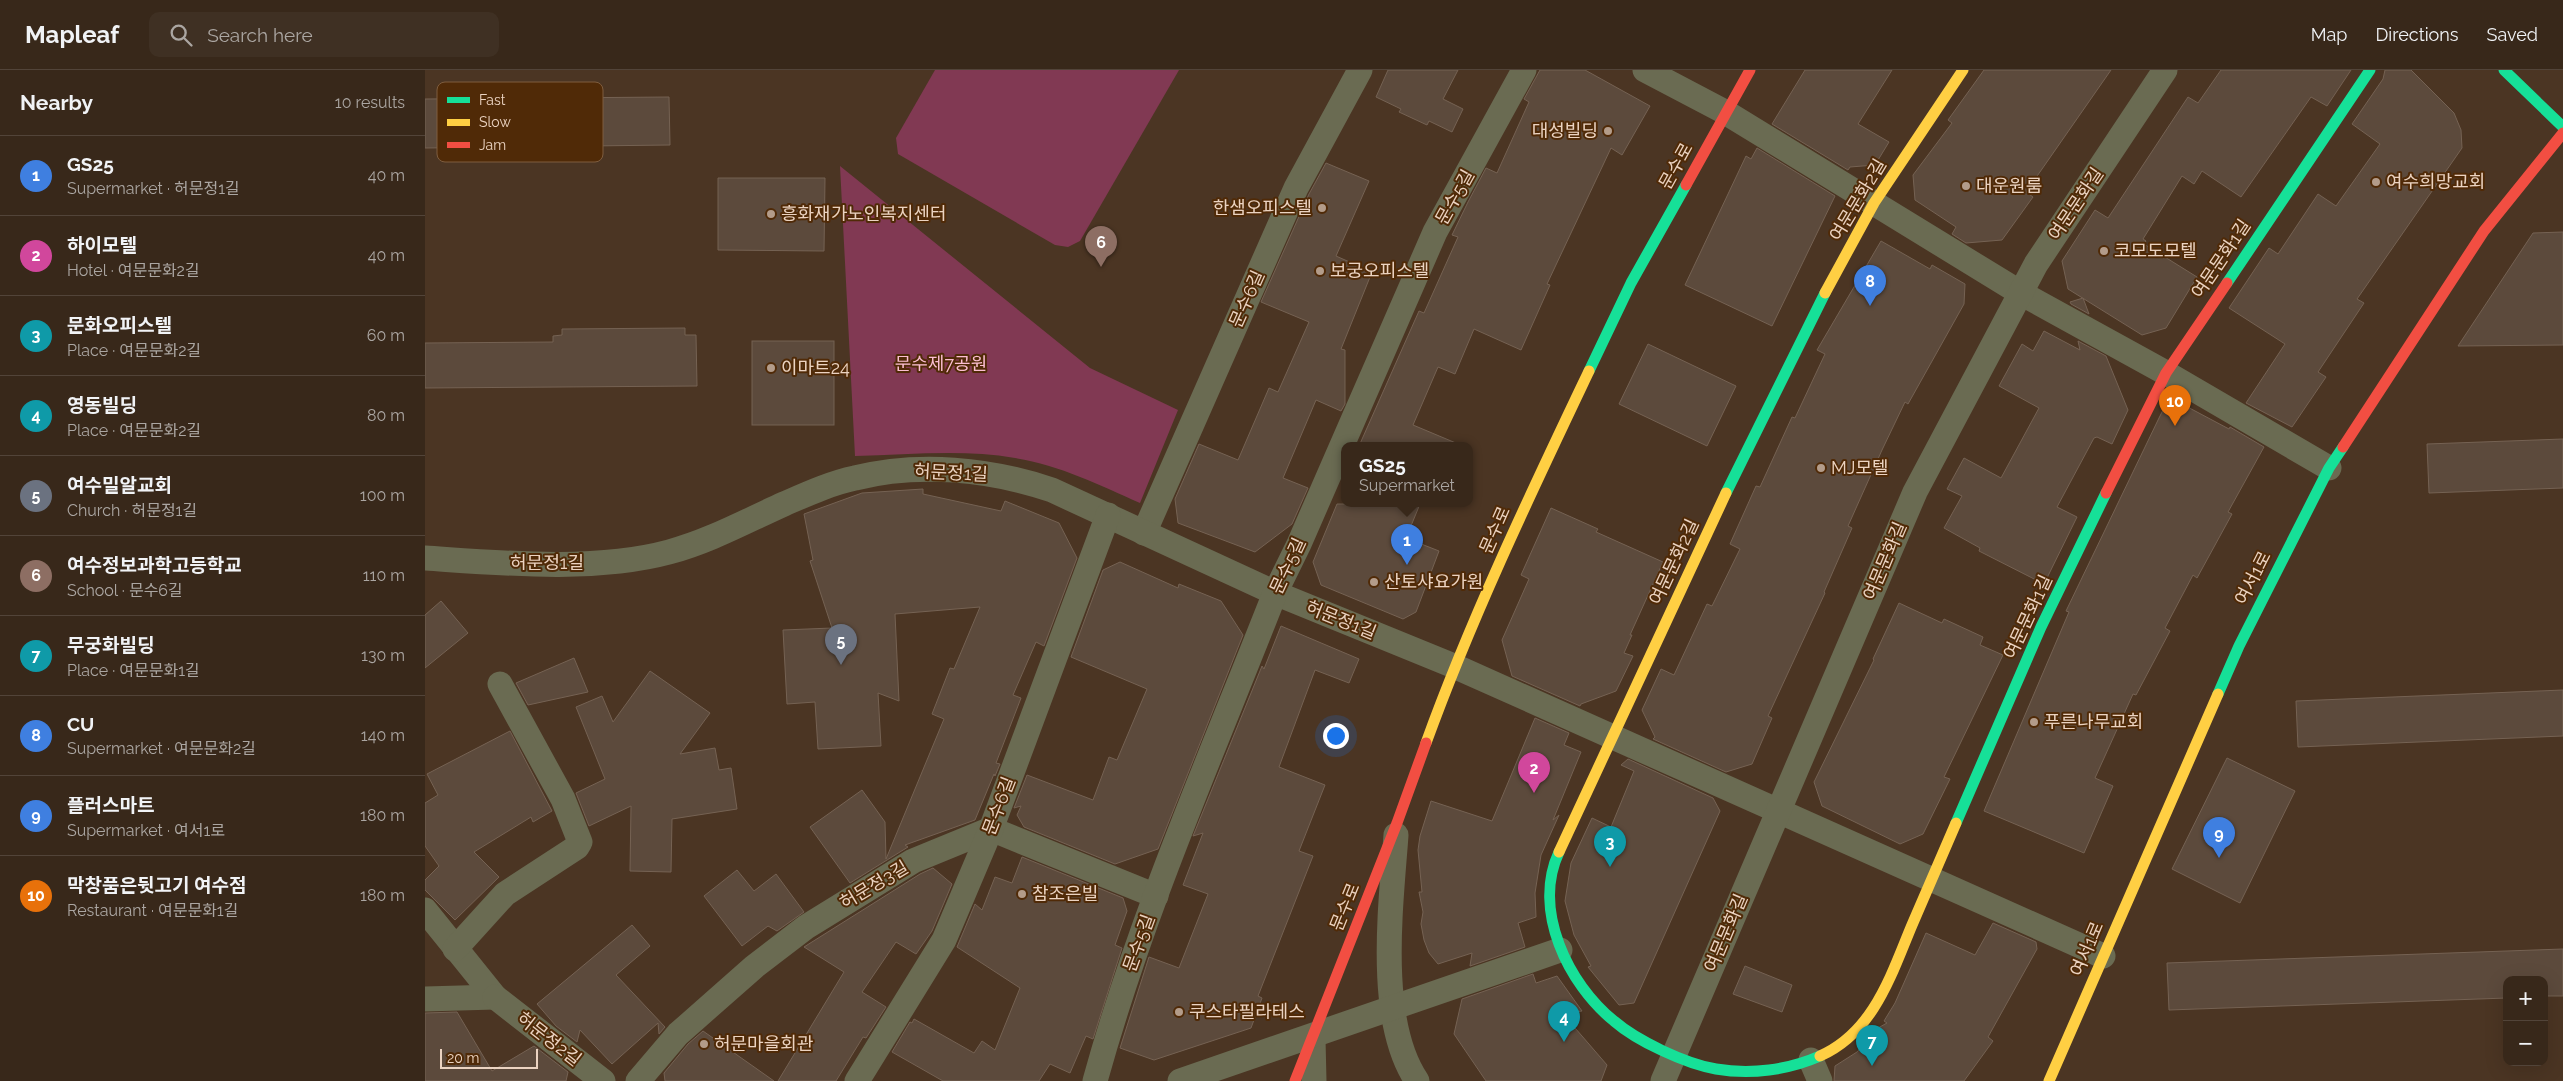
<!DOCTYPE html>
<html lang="en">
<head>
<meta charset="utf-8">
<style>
	:root { --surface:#38281a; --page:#3f3023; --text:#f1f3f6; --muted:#aba6a2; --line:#524439; --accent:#8abfa5 }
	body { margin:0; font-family:Raleway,"Noto Sans KR",sans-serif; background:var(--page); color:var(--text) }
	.controls { position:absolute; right:15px; bottom:15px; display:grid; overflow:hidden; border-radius:10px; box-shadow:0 5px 20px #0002 }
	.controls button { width:45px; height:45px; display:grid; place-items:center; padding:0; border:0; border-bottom:1px solid var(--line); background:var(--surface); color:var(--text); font:25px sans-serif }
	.scale { position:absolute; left:15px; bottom:12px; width:98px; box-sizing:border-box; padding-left:5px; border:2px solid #ebd3c1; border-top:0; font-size:14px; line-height:18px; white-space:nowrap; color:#ebd3c1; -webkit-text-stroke:4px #502a07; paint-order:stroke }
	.you { position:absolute; left:910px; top:665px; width:18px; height:18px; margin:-12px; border:4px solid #fff; border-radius:50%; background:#1a73e8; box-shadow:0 0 0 8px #1a73e833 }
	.badge { display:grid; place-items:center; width:32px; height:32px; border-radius:50%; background:var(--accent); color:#fff; font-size:16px; font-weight:700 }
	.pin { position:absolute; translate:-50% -41px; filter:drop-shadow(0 1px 2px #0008) }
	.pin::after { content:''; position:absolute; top:26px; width:18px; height:15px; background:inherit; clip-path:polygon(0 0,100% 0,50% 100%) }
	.popup { position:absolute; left:916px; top:372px; width:132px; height:65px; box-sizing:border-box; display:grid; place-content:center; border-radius:10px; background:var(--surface); filter:drop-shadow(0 1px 4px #0005); font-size:16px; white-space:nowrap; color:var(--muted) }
	.popup b { font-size:19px; color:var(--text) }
	.popup::after { content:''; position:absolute; left:50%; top:100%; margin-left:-10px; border:10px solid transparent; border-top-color:var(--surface) }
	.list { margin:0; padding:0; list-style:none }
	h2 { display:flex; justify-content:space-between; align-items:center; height:65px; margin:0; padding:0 20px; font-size:21px }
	h2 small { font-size:16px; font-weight:400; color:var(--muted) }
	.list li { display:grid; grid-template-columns:32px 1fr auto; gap:15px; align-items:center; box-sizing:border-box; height:80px; padding:0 20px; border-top:1px solid var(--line) }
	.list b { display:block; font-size:19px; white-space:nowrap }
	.list p { margin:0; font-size:16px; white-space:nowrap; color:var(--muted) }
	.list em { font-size:16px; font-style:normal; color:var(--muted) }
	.icon { flex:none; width:28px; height:28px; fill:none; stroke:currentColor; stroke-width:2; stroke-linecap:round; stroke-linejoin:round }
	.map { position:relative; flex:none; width:2138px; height:1011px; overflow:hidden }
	header { display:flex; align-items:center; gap:30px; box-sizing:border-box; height:70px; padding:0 25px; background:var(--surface); border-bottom:1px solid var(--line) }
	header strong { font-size:24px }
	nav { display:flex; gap:28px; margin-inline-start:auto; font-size:18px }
	.search { width:350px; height:45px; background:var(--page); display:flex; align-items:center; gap:12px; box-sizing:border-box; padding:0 18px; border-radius:10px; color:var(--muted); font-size:19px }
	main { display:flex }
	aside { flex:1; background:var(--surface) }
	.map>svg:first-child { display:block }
</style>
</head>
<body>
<header>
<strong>Mapleaf</strong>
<div class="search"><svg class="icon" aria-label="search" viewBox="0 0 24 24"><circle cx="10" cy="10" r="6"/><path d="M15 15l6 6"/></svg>Search here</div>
<nav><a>Map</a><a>Directions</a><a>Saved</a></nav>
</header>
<main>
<aside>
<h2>Nearby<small>10 results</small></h2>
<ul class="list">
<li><span class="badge" style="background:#3f7fe0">1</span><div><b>GS25</b><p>Supermarket · 허문정1길</p></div><em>40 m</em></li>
<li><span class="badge" style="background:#d1479c">2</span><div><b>하이모텔</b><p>Hotel · 여문문화2길</p></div><em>40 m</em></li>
<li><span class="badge" style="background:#0f9aa8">3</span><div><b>문화오피스텔</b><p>Place · 여문문화2길</p></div><em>60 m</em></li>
<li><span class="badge" style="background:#0f9aa8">4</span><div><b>영동빌딩</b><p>Place · 여문문화2길</p></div><em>80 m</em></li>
<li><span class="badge" style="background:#6b7280">5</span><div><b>여수밀알교회</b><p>Church · 허문정1길</p></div><em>100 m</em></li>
<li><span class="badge" style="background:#8d6e63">6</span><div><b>여수정보과학고등학교</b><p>School · 문수6길</p></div><em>110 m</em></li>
<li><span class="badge" style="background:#0f9aa8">7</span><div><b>무궁화빌딩</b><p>Place · 여문문화1길</p></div><em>130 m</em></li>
<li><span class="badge" style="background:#3f7fe0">8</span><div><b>CU</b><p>Supermarket · 여문문화2길</p></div><em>140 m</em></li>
<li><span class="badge" style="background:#3f7fe0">9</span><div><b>플러스마트</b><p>Supermarket · 여서1로</p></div><em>180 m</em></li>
<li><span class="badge" style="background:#e8710a">10</span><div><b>막창품은뒷고기 여수점</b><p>Restaurant · 여문문화1길</p></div><em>180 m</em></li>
</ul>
</aside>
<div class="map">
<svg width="2138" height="1011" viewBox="0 0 2138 1011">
	<rect width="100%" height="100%" fill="#4b3523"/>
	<!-- green -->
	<g fill="#813953">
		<path d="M510,0h244l-99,171 -12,6 -13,-2 -157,-91 -2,-16z"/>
		<path d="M415,96l250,202 88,42 -38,93c-40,-18 -81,-38 -125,-45 -52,-9 -107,-3 -160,-2z"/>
	</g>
	<!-- building -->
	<g fill="#5c4a3c" stroke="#756253">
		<path d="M963,0h70l-15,29 20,10 -11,23 -23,-11 -2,4 -28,-13 2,-3 -25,-12z"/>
		<path d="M1115,0h45l65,36 -28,49 -11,-7 -64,136 3,1 -29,65 -47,-21 -19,45 -17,-7 -25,58 50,21h-104l60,-135 5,2 34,-76 -6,-2 16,-33 18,-34 11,5 32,-71 -5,-3z"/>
		<path d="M1380,0h87l-34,54 31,18 -14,23 -25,2 -2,3 -76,-46z"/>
		<path d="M1559,0h127l-85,122 7,5 -31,43 -36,3 -14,-9 4,-7 -41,-27 -2,-25 39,-52 -4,-3z"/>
		<path d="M1796,0h130l-24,36 -16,-9 -70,100 -39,-26 -8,13 -12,-8 -39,63 3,2 -2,3 53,33 -31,51 -24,7 -74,-46 -6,-28 33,-51 13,8 80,-121 10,6z"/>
		<path d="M1960,0h26l43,43 7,17 1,18 -105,151 7,4 -46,69 8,5 -34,50 -46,-24 39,-59 -56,-36 40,-60 9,6 40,-60 18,12 44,-62 -28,-20 31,-45z"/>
		<path d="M244,27l1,48 -245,3v-49z"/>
		<path d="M1332,78l78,48 -63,130 -87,-41 61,-129 5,3z"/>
		<path d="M901,93l43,18 -33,75 36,16 -31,77 4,1v54l-4,7 -25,-11 -33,78 25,10 -16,36 -37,28 -77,-29 -3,-24 24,-55 39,16 31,-72 9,4 31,-70 -48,-20 48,-108z"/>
		<path d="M293,108h107l-1,73 -106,-1z"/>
		<path d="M2138,162v113l-105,1 75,-113z"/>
		<path d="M1456,171l49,28 2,-4 33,19 -1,20 -56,100 -3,-2 -23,48 -34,76 4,2 -28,64 1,1 -57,123 4,2 -20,46 -26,8 -73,-33 2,-2 -13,-27 19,-41 13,6 33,-71 5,2 28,-57 -10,-5 26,-58 4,1 32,-70 3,1 30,-64 -8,-4z"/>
		<path d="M1658,228l6,16 -18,-10 -1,-2z"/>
		<path d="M260,258v7h11l1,51 -272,2v-45l128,-1v-6l9,-1v-6z"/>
		<path d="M1619,261l36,19 -2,-9 28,15 22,54 -16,34 -15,-7 -3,1 -37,69 20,10 -33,67 -65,-33 1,-3 -36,-20 18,-32 -15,-7 17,-31 37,20 38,-70 -40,-22 23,-42 11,7z"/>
		<rect x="327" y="271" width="82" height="84"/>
		<path d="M1223,274l88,42 -29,60 -88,-42z"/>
		<path d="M1755,333l49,26 1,-2 34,20 -36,65 4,2 -35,64 -4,-3 -28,53 5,3 -34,64 -3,-1 -38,84 18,8 -29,67 -100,-42 85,-199 -3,-1 93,-193 4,-8z"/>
		<path d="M2138,369v49l-134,5 -2,-49z"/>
		<path d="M498,419v5l78,17 4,-10 54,22 18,35 -33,88 -8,-4 -23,53 8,3 -25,65 4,1 -5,12 -1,-2 -19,46 -70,25 3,2 -58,36 -40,-56 52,-37 23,32 1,37 58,-140 -12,-5 18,-46 4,1 26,-62 -85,7 4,87 -21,-8 3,53 -63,3 -3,-47 -28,2 -4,-74 49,-2 -22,-67 3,-1 -9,-46 58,-21z"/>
		<path d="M912,434h83l-14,34 33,13 -23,61 -13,7 -82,-34 -8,-23z"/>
		<path d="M1126,438l47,21 -2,3 67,30 -33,73h2l-8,18 9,3 -17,35 -35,13 -1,2 -68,-30 -10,-36 27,-61 -8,-4z"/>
		<path d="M695,492l58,26 1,-4 42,17 22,34 -85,214 -43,15 -91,-37 -7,-12 4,-9 -7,2 13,-33 66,25 16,-43 8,3 30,-71 -76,-32 32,-87z"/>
		<path d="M16,531l27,32 -43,35v-53z"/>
		<path d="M1474,533l43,20 2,-4 39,18 -3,8 23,10 -59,122 6,2 -27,55 -23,10 -78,-38 -8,-24 60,-122 -1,-1z"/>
		<path d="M856,556l78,33 -10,24 -34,-13 -36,97 46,18 -26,66 14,5 -55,140 4,2 -11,30 -97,32 -34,-12 29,-91 30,11 29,-74 -25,-9 20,-52 -10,3 69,-170 2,3z"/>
		<path d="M149,588l14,34 -60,13 -12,-22z"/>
		<path d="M225,601l60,42 -30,41 35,-6 4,22 12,-2 6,41 -65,10 -1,53 -41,-1 1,-65 -42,20 -13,-33 29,-14 -29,-72 26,-11 11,26z"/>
		<path d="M2138,620v46l-265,11 -2,-46z"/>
		<path d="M1110,648l34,15 -5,12 17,7 -28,68 6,-5 -18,40 -6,38 1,24 -18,6 7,24 -55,19 2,-13 -34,11 -9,-11 -5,-13 -3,-16 2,-12 -4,-20h3l-4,-42 2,-14 11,-35 61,20z"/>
		<path d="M85,661l42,80 -19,11 -2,-5 -57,35 25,25 -44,43 -30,-30v-10l14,-14 -14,-20v-43l13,-8 -11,-21z"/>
		<path d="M1802,688l68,33 -55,112 -68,-34z"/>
		<path d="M1203,689l85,39 7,13 -86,192 -15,2 -31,-38 3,-1 -17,-31 -9,-34 6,-38 21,-45 19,9 23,-56 -13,-6z"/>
		<path d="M597,787l101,41 4,13 -12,34 7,3 -29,91 -7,-3 -16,37 -20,-9 -11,17h-96l-51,-29 18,-30 2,1 2,-4 60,34 8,-12 13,9 25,-62 -63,-41 18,-43 7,6 13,-33 17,6z"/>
		<path d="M508,798l19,16 -20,47 -16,23 -20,-12 -34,50 24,15 -20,31 -3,-1 -27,44h-58l66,-109 -40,-25 116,-73z"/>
		<path d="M312,800l17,21 22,-17 28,38 -27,19 -9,-5 -26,20 -38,-50z"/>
		<path d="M1568,853l43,19 1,7 -49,88 5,4 -29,40h-130l1,-15 22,-14 21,-24 9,-5 -3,-2 11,-18 31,-70 49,22z"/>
		<path d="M207,855l18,21 -34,29 49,52 -6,7 -1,-11 -46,41 -32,-34 -3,12 -21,-16 -19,-22z"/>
		<path d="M2138,879v47h-19v-16h-37v18l-338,12 -2,-47z"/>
		<path d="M1320,896l47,19 -10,27 -49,-18z"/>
		<path d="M1108,904l3,9 21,-7 25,35 -19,3 44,51 -6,16h-115l-32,-47 8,-35z"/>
		<path d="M32,942l35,59 42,-25 34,26 -2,9h-141v-68z"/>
		<path d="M278,961l71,50h-109l-1,-8 24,-29z"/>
	</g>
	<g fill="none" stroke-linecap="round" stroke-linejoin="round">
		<!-- street -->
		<g stroke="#6a6b52" stroke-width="25">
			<path d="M1220,0l80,42 294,180 147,81 163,95"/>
			<path d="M719,463l152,-345 64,-118"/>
			<path d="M0,488c76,5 170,14 244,-6 41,-11 77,-31 115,-48 23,-10 47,-21 71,-26 64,-16 135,-9 197,12l223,103 179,73 649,290"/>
			<path d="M971,765c-5,71 -20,185 21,246"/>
			<path d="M0,840l70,87 -70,2"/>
			<path d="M30,879l50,-55 72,-47 3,-5 -17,-43 -63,-115"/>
			<path d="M70,927l108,84"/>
			<path d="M888,969l1,42"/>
			<path d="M1386,990l9,21"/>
			<path d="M213,1011l40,-47 76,-67 52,-40 107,-66 78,-32 165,67"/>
			<path d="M432,1011l87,-141 47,-111 117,-314"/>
			<path d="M670,1011c46,-167 117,-327 180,-488l24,-49 136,-312 89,-162"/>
			<path d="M755,1011l380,-131"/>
			<path d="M1238,1011l252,-589 121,-228 129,-194"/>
		</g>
		<!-- fast -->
		<g stroke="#16e098" stroke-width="11">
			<path d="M2079,0l59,57"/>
			<path d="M1802,213l143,-213"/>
			<path d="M1164,301l42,-88 55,-98"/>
			<path d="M1301,423l99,-200"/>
			<path d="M1793,624l21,-48 90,-178 14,-21"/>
			<path d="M1531,753l85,-196 65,-134"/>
			<path d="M1134,782c-27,58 9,132 55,169 23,20 72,43 102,48 35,6 72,1 104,-13"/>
		</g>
		<!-- slow -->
		<g stroke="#ffcf43" stroke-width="11">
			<path d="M1400,223l49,-90 89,-133"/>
			<path d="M1001,673c46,-127 105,-250 163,-372"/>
			<path d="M1134,782l167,-359"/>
			<path d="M1395,986c54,-24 71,-81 92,-131 15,-34 29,-68 44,-102"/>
			<path d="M1624,1011l169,-387"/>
		</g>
		<!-- jam -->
		<g stroke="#f24e42" stroke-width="11">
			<path d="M1261,115l64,-115"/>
			<path d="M1918,377l141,-216 79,-98"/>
			<path d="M1681,423l60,-120 61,-90"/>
			<path d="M870,1011l102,-258 29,-80"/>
		</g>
	</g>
	<!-- markers -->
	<g fill="#b39c8a" stroke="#502a07" stroke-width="2">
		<circle cx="1183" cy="61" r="5"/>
		<circle cx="1951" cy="112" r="5"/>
		<circle cx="1541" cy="116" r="5"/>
		<circle cx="897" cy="138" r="5"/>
		<circle cx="346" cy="144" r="5"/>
		<circle cx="1679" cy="181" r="5"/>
		<circle cx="895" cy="201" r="5"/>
		<circle cx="346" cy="298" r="5"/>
		<circle cx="1396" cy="398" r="5"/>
		<circle cx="949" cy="512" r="5"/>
		<circle cx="1609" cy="652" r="5"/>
		<circle cx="597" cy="824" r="5"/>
		<circle cx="754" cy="942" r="5"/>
		<circle cx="279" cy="974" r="5"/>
	</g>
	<g text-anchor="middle" stroke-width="4" stroke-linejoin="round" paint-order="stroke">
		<!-- poi labels -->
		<g font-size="18" fill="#ebd3c1" stroke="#502a07" text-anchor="start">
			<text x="1173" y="67" text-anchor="end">대성빌딩</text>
			<text x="1961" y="118">여수희망교회</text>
			<text x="1551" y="122">대운원룸</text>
			<text x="887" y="144" text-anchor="end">한샘오피스텔</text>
			<text x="356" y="150">흥화재가노인복지센터</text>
			<text x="1689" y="187">코모도모텔</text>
			<text x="905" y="207">보궁오피스텔</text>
			<text x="356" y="304">이마트24</text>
			<text x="1406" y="404">MJ모텔</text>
			<text x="959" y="518">산토샤요가원</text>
			<text x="1619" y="658">푸른나무교회</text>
			<text x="607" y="830">참조은빌</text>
			<text x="764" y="948">쿠스타필라테스</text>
			<text x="289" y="980">허문마을회관</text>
		</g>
		<!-- street labels -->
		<g font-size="18" fill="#ebd3c1" stroke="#502a07">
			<text transform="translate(1251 96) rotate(-61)" y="6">문수로</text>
			<text transform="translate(1030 127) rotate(-61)" y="6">문수5길</text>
			<text transform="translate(1433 130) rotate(-59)" y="6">여문문화2길</text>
			<text transform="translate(1651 134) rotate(-56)" y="6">여문문화길</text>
			<text transform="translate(1796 189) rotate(-56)" y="6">여문문화1길</text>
			<text transform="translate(822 229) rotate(-66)" y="6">문수6길</text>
			<text transform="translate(526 403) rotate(3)" y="6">허문정1길</text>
			<text transform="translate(1070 460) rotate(-66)" y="6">문수로</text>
			<text transform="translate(1460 491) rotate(-67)" y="6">여문문화길</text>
			<text transform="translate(1249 492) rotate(-65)" y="6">여문문화2길</text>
			<text x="122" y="499">허문정1길</text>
			<text transform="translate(863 496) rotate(-65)" y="6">문수5길</text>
			<text transform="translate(1828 508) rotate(-63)" y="6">여서1로</text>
			<text transform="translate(1603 547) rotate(-65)" y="6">여문문화1길</text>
			<text transform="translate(916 550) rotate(22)" y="6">허문정1길</text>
			<text transform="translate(574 736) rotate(-69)" y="6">문수6길</text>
			<text transform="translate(449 815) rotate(-31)" y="6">허문정3길</text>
			<text transform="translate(920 837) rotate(-68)" y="6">문수로</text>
			<text transform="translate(1301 863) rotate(-67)" y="6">여문문화길</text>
			<text transform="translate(714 873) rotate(-70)" y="6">문수5길</text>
			<text transform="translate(1662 879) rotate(-67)" y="6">여서1로</text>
			<text transform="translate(124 969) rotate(38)" y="6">허문정2길</text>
		</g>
		<!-- park labels -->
		<g font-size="18" fill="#fbbed2" stroke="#502a07">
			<text x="516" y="300">문수제7공원</text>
		</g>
	</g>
	<!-- legend -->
	<rect x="12" y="12" width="166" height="80" rx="8" fill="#502a07" stroke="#7e5d3f" stroke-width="1"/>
	<rect x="22" y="27" width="23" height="6" fill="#16e098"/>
	<rect x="22" y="49" width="23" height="7" fill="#ffcf43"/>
	<rect x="22" y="72" width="23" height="6" fill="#f24e42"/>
	<g font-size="14" fill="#ebd3c1">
		<text x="54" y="35">Fast</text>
		<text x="54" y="57">Slow</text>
		<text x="54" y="80">Jam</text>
	</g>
</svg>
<div class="controls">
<button>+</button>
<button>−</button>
</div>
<div class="scale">20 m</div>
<div class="you"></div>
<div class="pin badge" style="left:982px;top:495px;background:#3f7fe0">1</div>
<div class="popup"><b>GS25</b>Supermarket</div>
<div class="pin badge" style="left:1109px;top:723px;background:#d1479c">2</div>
<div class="pin badge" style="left:1185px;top:797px;background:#0f9aa8">3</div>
<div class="pin badge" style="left:1139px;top:972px;background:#0f9aa8">4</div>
<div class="pin badge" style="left:416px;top:595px;background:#6b7280">5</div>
<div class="pin badge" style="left:676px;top:197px;background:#8d6e63">6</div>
<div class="pin badge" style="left:1447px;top:996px;background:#0f9aa8">7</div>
<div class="pin badge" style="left:1445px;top:236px;background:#3f7fe0">8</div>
<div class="pin badge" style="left:1794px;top:788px;background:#3f7fe0">9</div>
<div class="pin badge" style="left:1750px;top:356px;background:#e8710a">10</div>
</div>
</main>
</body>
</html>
